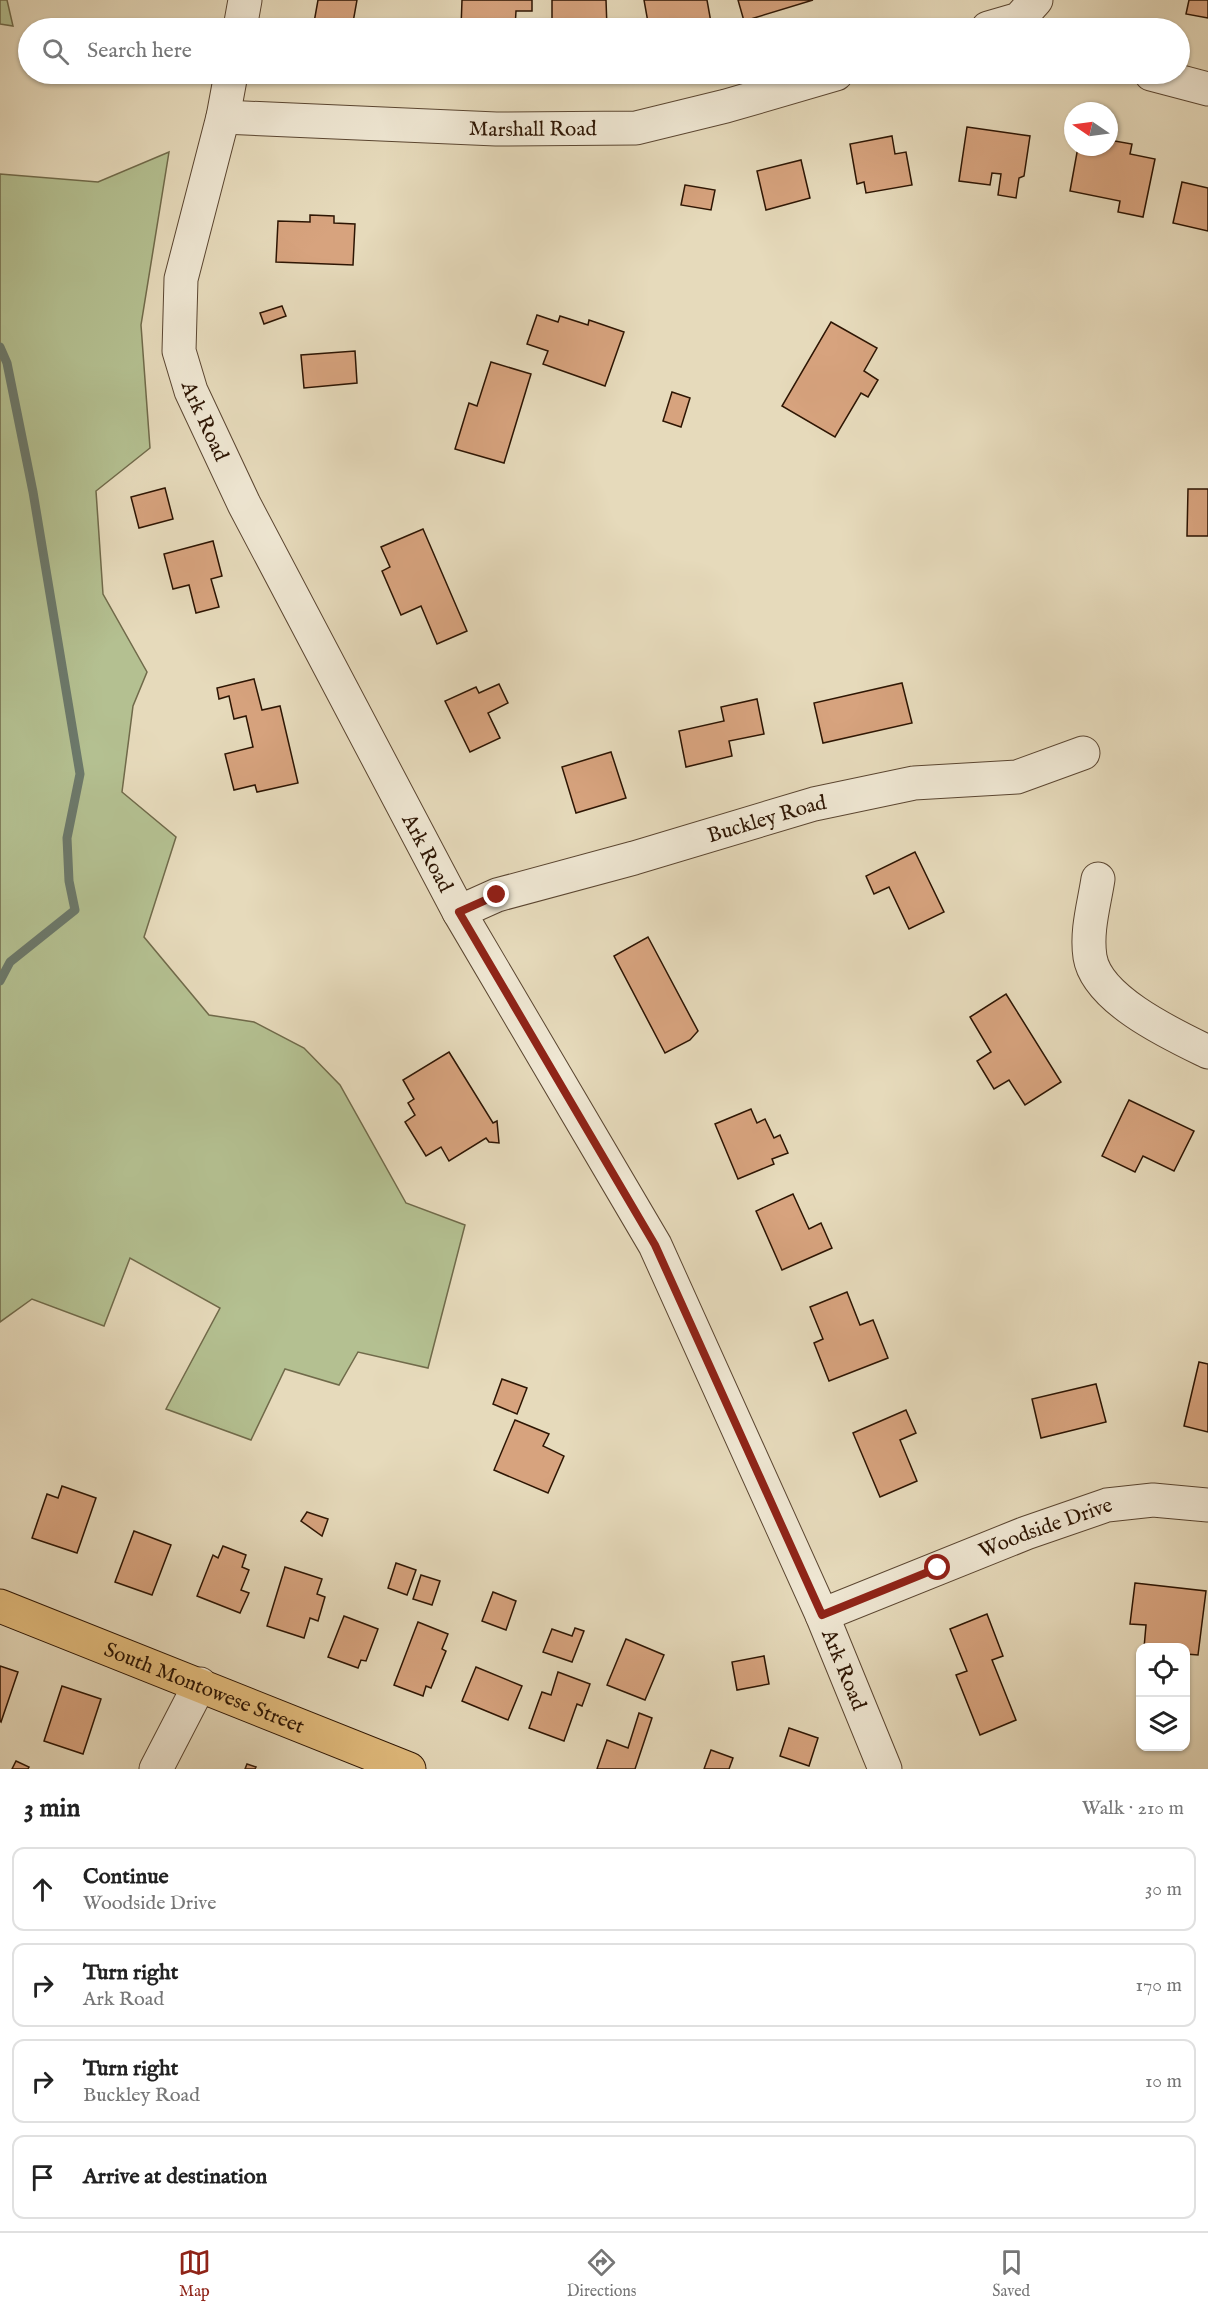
<!DOCTYPE html>
<html lang="en">
<head>
<meta charset="utf-8">
<style>
	:root { --surface:#fff; --page:#f2f2f2; --text:#222; --muted:#767676; --line:#e0e0e0; --accent:#8f2418 }
	body { margin:0; font-family:"IM FELL English",serif; background:var(--page); color:var(--text) }
	.controls { position:absolute; right:18px; bottom:18px; display:grid; overflow:hidden; border-radius:12px; box-shadow:0 2px 4px #0004 }
	.controls button { width:54px; height:54px; display:grid; place-items:center; padding:0; border:0; border-bottom:2px solid var(--line); background:var(--surface); color:var(--text); font:30px sans-serif }
	.compass { position:absolute; left:1064px; top:102px; width:54px; height:54px; border-radius:50%; background:var(--surface); box-shadow:0 2px 4px #0004; rotate:283deg }
	.stop { position:absolute; width:18px; height:18px; margin:-14px; border:4px solid #8f2418; border-radius:50%; background:#fff }
	.stop.end { background:#8f2418; border-color:#fff; box-shadow:0 2px 6px #0008 }
	.list { margin:0; padding:0; list-style:none }
	h2 { display:flex; justify-content:space-between; align-items:center; height:78px; margin:0; padding:0 24px; font-size:26px }
	h2 small { font-size:20px; font-weight:400; color:var(--muted) }
	.list li { display:grid; grid-template-columns:39px 1fr auto; gap:18px; align-items:center; box-sizing:border-box; height:84px; margin:0 12px 12px; padding:0 12px; border:2px solid var(--line); border-radius:12px }
	.list b { display:block; font-size:22px; white-space:nowrap }
	.list p { margin:0; font-size:20px; white-space:nowrap; color:var(--muted) }
	.list em { font-size:20px; font-style:normal; color:var(--muted) }
	.icon { flex:none; width:33px; height:33px; fill:none; stroke:currentColor; stroke-width:2; stroke-linecap:round; stroke-linejoin:round }
	.map { position:relative; flex:none; width:1208px; height:1769px; overflow:hidden }
	.search { position:absolute; background:var(--surface); box-shadow:0 2px 4px #0004; left:18px; right:18px; top:18px; height:66px; display:flex; align-items:center; gap:15px; box-sizing:border-box; padding:0 21px; border-radius:33px; color:var(--muted); font-size:22px }
	.sheet { height:462px; background:var(--surface) }
	nav { display:flex; justify-content:space-around; align-items:center; box-sizing:border-box; height:84px; border-top:2px solid var(--line); background:var(--surface); font-size:16px; color:var(--muted) }
	nav a { display:grid; justify-items:center; gap:3px }
	nav .on { color:var(--accent) }
	.map>svg:first-child { display:block }
</style>
</head>
<body>
<div class="map">
<svg width="1208" height="1769" viewBox="0 0 1208 1769">
	<rect width="100%" height="100%" fill="#e6dabb"/>
	<filter id="stains"><feTurbulence type="fractalNoise" baseFrequency=".00333" numOctaves="4"/><feColorMatrix values="0 0 0 0 .2 0 0 0 0 .09 0 0 0 0 .02 0 0 0 .5 -.17"/></filter>
	<radialGradient id="worn" r=".72"><stop offset=".6" stop-color="#630" stop-opacity="0"/><stop offset="1" stop-color="#630" stop-opacity=".3"/></radialGradient>
	<!-- green -->
	<g fill="#b4c091" stroke="#706a4a" stroke-width="1.5">
		<path d="M0,0h7l6,26 -13,-2z"/>
		<path d="M169,152l-28,173 9,123 -54,43 7,103 44,78 -14,34 -11,86 54,45 -32,100 65,78 45,7 50,26 36,37 66,118 59,22 -37,143 -70,-16 -19,33 -54,-16 -34,71 -85,-31 54,-101 -90,-50 -26,68 -72,-27 -32,23v-1148l98,8z"/>
	</g>
	<g fill="none" stroke-linecap="round" stroke-linejoin="round">
		<!-- stream -->
		<path stroke="#6c796b" stroke-width="9" d="M0,347l7,16 26,129 47,282 -13,64 2,43 6,29 -65,52 -10,19"/>
	</g>
	<!-- building -->
	<g fill="#d7a37e" stroke="#2d1503" stroke-width="1.5">
		<path d="M318,0h39l-5,28h-39z"/>
		<path d="M462,0h70v11h-16l-1,17h-54z"/>
		<path d="M552,0h54l1,28h-28l-1,-7 -26,1z"/>
		<path d="M644,0h63l5,28h-63z"/>
		<path d="M738,0h75l-69,21z"/>
		<path d="M1189,0h19v18l-22,-4z"/>
		<path d="M967,127l63,9 -6,40 -5,2 -3,20 -18,-3 3,-21 -9,-1 -2,12 -31,-4z"/>
		<path d="M892,136l3,18 11,-2 6,33 -46,8 -2,-11 -7,2 -7,-40z"/>
		<path d="M1109,140l23,4 -2,10 25,5 -12,58 -25,-5 2,-11 -50,-10 8,-44h31z"/>
		<path d="M801,160l9,38 -44,12 -9,-39z"/>
		<path d="M1182,182l26,6v43l-35,-8z"/>
		<path d="M685,185l30,5 -4,20 -30,-5z"/>
		<path d="M310,215l24,1v7l21,1 -2,41 -77,-3 2,-41 32,1z"/>
		<path d="M282,306l4,10 -22,8 -4,-11z"/>
		<path d="M537,315l21,7 2,-6 28,9 1,-5 35,12 -19,54 -62,-22 5,-13 -21,-7z"/>
		<path d="M831,322l46,26 -13,23 14,9 -10,17 -7,-4 -26,44 -53,-31z"/>
		<path d="M355,351l2,32 -53,5 -3,-33z"/>
		<path d="M491,362l40,12 -27,89 -49,-14 14,-46 8,3z"/>
		<path d="M672,392l18,6 -9,29 -18,-6z"/>
		<path d="M165,488l8,31 -34,9 -8,-31z"/>
		<path d="M1188,489h20v47h-21z"/>
		<path d="M423,529l44,102 -30,13 -16,-38 -20,9 -19,-44 8,-4 -9,-20z"/>
		<path d="M213,541l9,35 -11,3 8,28 -23,6 -7,-28 -16,4 -9,-35z"/>
		<path d="M254,679l8,31 18,-4 18,77 -41,9 -2,-7 -21,5 -9,-36 28,-7 -7,-31 -12,3 -5,-23 -10,3 -2,-11z"/>
		<path d="M902,683l10,40 -89,20 -9,-40z"/>
		<path d="M499,684l9,19 -20,10 12,25 -30,14 -25,-51 31,-14 3,6z"/>
		<path d="M757,699l7,35 -35,7 3,15 -46,11 -7,-36 45,-10 -3,-14z"/>
		<path d="M611,752l15,46 -50,15 -14,-46z"/>
		<path d="M915,852l29,60 -35,17 -20,-42 -15,7 -8,-18z"/>
		<path d="M648,937l50,94 -8,9 -25,13 -51,-97z"/>
		<path d="M1006,994l55,88 -36,23 -16,-25 -15,9 -17,-28 14,-9 -21,-35z"/>
		<path d="M449,1052l44,71 4,-2 2,22 -10,-1 -3,-4 -37,23 -8,-14 -15,9 -21,-34 10,-7 -7,-12 6,-4 -11,-19z"/>
		<path d="M1129,1100l65,31 -20,40 -31,-15 -8,16 -33,-16z"/>
		<path d="M751,1109l6,14 8,-4 9,19 6,-3 8,18 -16,6 2,5 -36,15 -23,-55z"/>
		<path d="M793,1194l16,35 12,-6 11,25 -50,22 -26,-59z"/>
		<path d="M847,1292l13,33 13,-5 15,38 -59,23 -15,-38 9,-4 -13,-32z"/>
		<path d="M1199,1362l9,2v68l-24,-6z"/>
		<path d="M502,1379l25,9 -10,26 -24,-10z"/>
		<path d="M1096,1384l10,38 -65,16 -9,-39z"/>
		<path d="M906,1410l10,23 -16,7 17,41 -37,16 -27,-64z"/>
		<path d="M515,1420l34,14 -6,12 21,10 -16,37 -54,-23z"/>
		<path d="M62,1486l34,12 -19,55 -45,-15 15,-44 11,4z"/>
		<path d="M307,1512l21,7 -6,17 -21,-15z"/>
		<path d="M134,1531l37,14 -19,50 -37,-13z"/>
		<path d="M223,1546l23,9 -4,12 7,3 -8,20 8,3 -9,20 -43,-17 16,-41 5,3z"/>
		<path d="M396,1563l20,7 -9,25 -19,-7z"/>
		<path d="M285,1567l37,12 -5,15 8,3 -7,24 -8,-3 -6,20 -37,-12z"/>
		<path d="M421,1575l19,6 -8,24 -19,-6z"/>
		<path d="M1135,1583l71,8 -8,64 -12,-1v-6h-42l2,-23 -16,-1z"/>
		<path d="M493,1592l23,9 -10,29 -24,-9z"/>
		<path d="M987,1614l16,42 -11,4 24,60 -36,15 -24,-60 11,-4 -17,-42z"/>
		<path d="M344,1616l34,13 -12,32 -5,-1 -3,8 -30,-11z"/>
		<path d="M418,1622l30,12 -6,15 4,2 -15,37 -5,-2 -3,10 -29,-11z"/>
		<path d="M575,1628l9,3 -12,31 -29,-10 9,-23 20,7z"/>
		<path d="M626,1639l38,16 -19,45 -38,-15z"/>
		<path d="M764,1656l5,28 -32,6 -5,-28z"/>
		<path d="M0,1666l18,6 -17,50 -1,-1z"/>
		<path d="M476,1667l46,19 -14,34 -46,-19z"/>
		<path d="M558,1672l32,12 -8,22 -5,-2 -13,37 -35,-13 13,-36 9,3z"/>
		<path d="M62,1686l39,13 -18,55 -39,-13z"/>
		<path d="M639,1713l13,5 -17,51h-38l10,-29 21,8z"/>
		<path d="M789,1728l29,10 -9,28 -29,-10z"/>
		<path d="M711,1750l22,8 -4,11h-25z"/>
		<path d="M16,1761l13,6 -1,2h-16z"/>
		<path d="M247,1764l9,3 -1,2h-10z"/>
	</g>
	<g fill="none" stroke-linecap="round" stroke-linejoin="round">
		<!-- minor casing -->
		<g stroke="#5b4631" stroke-width="35">
			<g id="minor">
				<path d="M240,28l5,-28"/>
				<path d="M988,28l31,-9 17,-19"/>
				<path id="s1" d="M231,74l-8,43 -42,162 -2,72 12,40 53,113 215,408 196,333 167,370 63,154"/>
				<path d="M1151,74l57,15"/>
				<path id="s2" d="M223,117l273,12 140,-1 90,-22 110,-32"/>
				<path d="M1098,879c-4,26 -12,52 -8,78 7,43 83,78 118,95"/>
				<path id="s3" d="M459,912l38,-17 137,-37 180,-54 100,-21 103,-6 66,-24"/>
				<path id="s4" d="M822,1615l204,-82 81,-28 46,-5 55,5"/>
				<path d="M156,1769l44,-85"/>
			</g>
		</g>
		<!-- major casing -->
		<g stroke="#2d1503" stroke-width="35">
			<g id="major">
				<path id="s5" d="M0,1606l409,163"/>
			</g>
		</g>
		<!-- minor -->
		<use href="#minor" stroke="#efe7d3" stroke-width="33"/>
		<!-- major -->
		<use href="#major" stroke="#e3bd7e" stroke-width="33"/>
	</g>
	<g fill="none" stroke-linecap="round" stroke-linejoin="round">
		<!-- route -->
		<path stroke="#8f2418" stroke-width="8" d="M497,895l-38,17 196,333 167,370 116,-47"/>
	</g>
	<g text-anchor="middle" stroke-width="4.5" stroke-linejoin="round" paint-order="stroke">
		<!-- street labels -->
		<g font-size="21" fill="#2d1503" stroke="#efe7d3">
			<text dy="7" stroke="none"><textPath href="#s2" startOffset="310">Marshall Road</textPath></text>
			<text dy="7" stroke="none"><textPath href="#s1" startOffset="358">Ark Road</textPath></text>
			<text dy="7" stroke="none"><textPath href="#s3" startOffset="322">Buckley Road</textPath></text>
			<text dy="7" stroke="none"><textPath href="#s1" startOffset="844">Ark Road</textPath></text>
			<text dy="7" stroke="none"><textPath href="#s4" startOffset="240">Woodside Drive</textPath></text>
			<text dy="7" stroke="none"><textPath href="#s1" startOffset="1762">Ark Road</textPath></text>
			<text dy="7" stroke="none"><textPath href="#s5" startOffset="220">South Montowese Street</textPath></text>
		</g>
	</g>
	<rect width="100%" height="100%" filter="url(#stains)"/>
	<rect width="100%" height="100%" fill="url(#worn)"/>
</svg>
<div class="controls">
<button><svg class="icon" aria-label="locate" viewBox="0 0 24 24"><circle cx="12" cy="12" r="6"/><path d="M12 2v4M12 18v4M2 12h4M18 12h4"/></svg></button>
<button><svg class="icon" aria-label="layers" viewBox="0 0 24 24"><path d="M12 4l9 5-9 5-9-5zM3 14l9 5 9-5"/></svg></button>
</div>
<svg class="compass" viewBox="-18 -18 36 36"><path d="M0-13l5 13h-10z" fill="#e53935"/><path d="M0 13l5-13h-10z" fill="#767676"/></svg>
<div class="stop" style="left:938px;top:1568px"></div>
<div class="stop end" style="left:497px;top:895px"></div>
<div class="search"><svg class="icon" aria-label="search" viewBox="0 0 24 24"><circle cx="10" cy="10" r="6"/><path d="M15 15l6 6"/></svg>Search here</div>
</div>
<section class="sheet">
<h2>3 min<small>Walk · 210 m</small></h2>
<ul class="list">
<li><svg class="icon" aria-label="ahead" viewBox="0 0 24 24"><path d="M12 20V5M6 11l6-6 6 6"/></svg><div><b>Continue</b><p>Woodside Drive</p></div><em>30 m</em></li>
<li><svg class="icon" aria-label="right" viewBox="0 0 24 24"><path d="M7 20v-9h11M14 6l5 5-5 5"/></svg><div><b>Turn right</b><p>Ark Road</p></div><em>170 m</em></li>
<li><svg class="icon" aria-label="right" viewBox="0 0 24 24"><path d="M7 20v-9h11M14 6l5 5-5 5"/></svg><div><b>Turn right</b><p>Buckley Road</p></div><em>10 m</em></li>
<li><svg class="icon" aria-label="arrive" viewBox="0 0 24 24"><path d="M6 21V4h12l-3 4 3 4H6"/></svg><div><b>Arrive at destination</b></div></li>
</ul>
</section>
<nav>
<a class="on"><svg class="icon" aria-label="map" viewBox="0 0 24 24"><path d="M3 6l6-2 6 2 6-2v14l-6 2-6-2-6 2zM9 4v14M15 6v14"/></svg>Map</a>
<a><svg class="icon" aria-label="directions" viewBox="0 0 24 24"><path d="M12 3l9 9-9 9-9-9zM9 14v-3h6M13 9l2 2-2 2"/></svg>Directions</a>
<a><svg class="icon" aria-label="saved" viewBox="0 0 24 24"><path d="M7 4h10v16l-5-4-5 4z"/></svg>Saved</a>
</nav>
</body>
</html>
